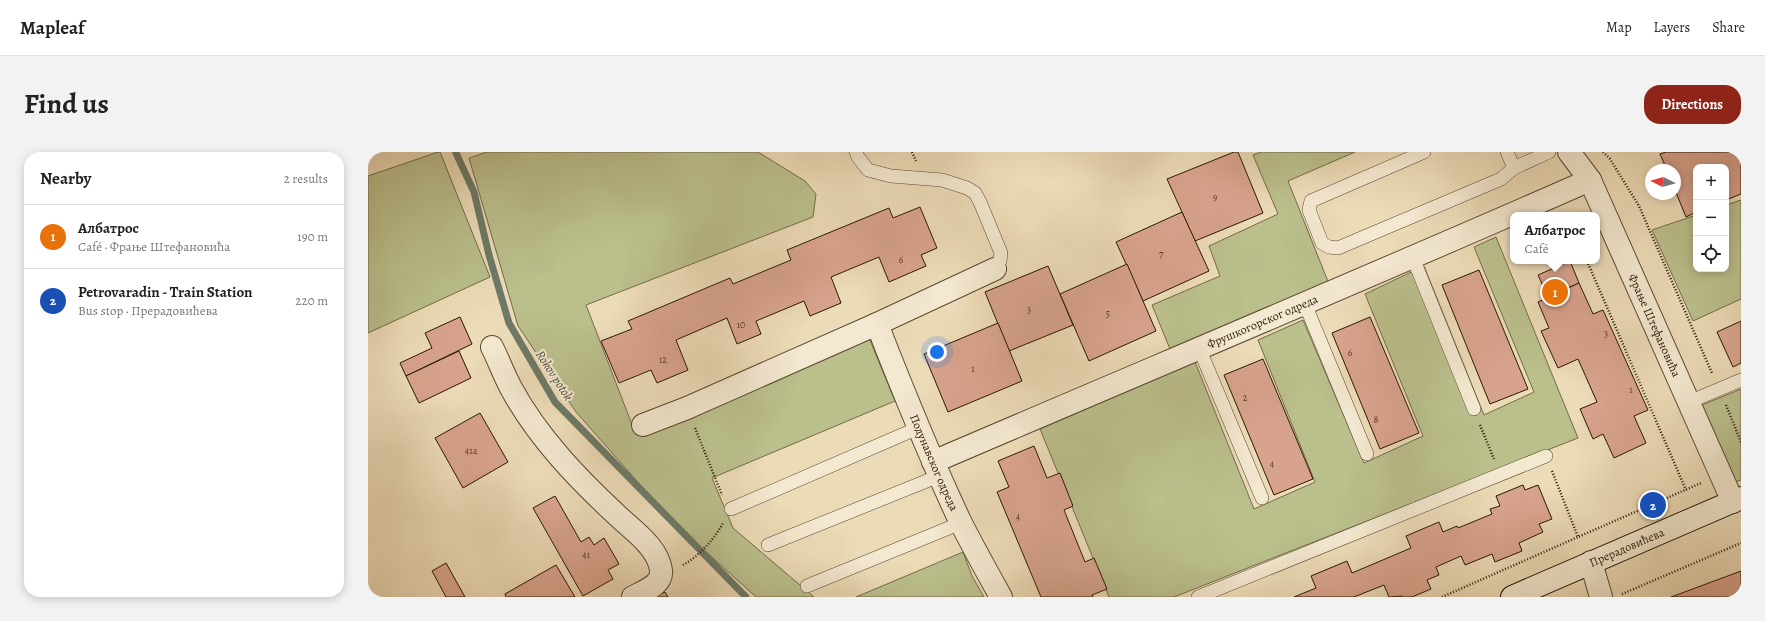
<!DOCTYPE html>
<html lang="en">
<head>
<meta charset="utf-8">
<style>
	:root { --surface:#fff; --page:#f2f2f2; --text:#222; --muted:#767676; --line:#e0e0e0; --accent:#8f2418 }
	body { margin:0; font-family:Alegreya,serif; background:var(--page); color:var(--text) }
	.controls { position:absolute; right:12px; top:12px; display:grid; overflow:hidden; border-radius:8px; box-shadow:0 2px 10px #0003 }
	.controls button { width:36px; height:36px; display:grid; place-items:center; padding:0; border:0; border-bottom:1px solid var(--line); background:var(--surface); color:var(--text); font:20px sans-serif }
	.compass { position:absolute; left:1277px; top:12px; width:36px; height:36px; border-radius:50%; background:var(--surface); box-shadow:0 2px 10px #0003; rotate:276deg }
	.you { position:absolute; left:569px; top:200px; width:14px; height:14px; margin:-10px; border:3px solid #fff; border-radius:50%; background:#1a73e8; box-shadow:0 0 0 6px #1a73e833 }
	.badge { display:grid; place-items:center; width:26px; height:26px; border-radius:50%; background:var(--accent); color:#fff; font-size:13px; font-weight:700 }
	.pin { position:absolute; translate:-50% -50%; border:2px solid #fff; box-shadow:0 1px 4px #0006 }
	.popup { position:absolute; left:1142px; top:60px; width:90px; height:52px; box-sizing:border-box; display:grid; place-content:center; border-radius:8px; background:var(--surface); filter:drop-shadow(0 1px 3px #0005); font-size:13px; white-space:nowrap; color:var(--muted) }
	.popup b { font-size:15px; color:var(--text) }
	.popup::after { content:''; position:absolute; left:50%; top:100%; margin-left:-8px; border:8px solid transparent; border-top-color:var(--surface) }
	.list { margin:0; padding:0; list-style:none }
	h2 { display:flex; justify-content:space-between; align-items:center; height:52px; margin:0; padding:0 16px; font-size:17px }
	h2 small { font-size:13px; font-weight:400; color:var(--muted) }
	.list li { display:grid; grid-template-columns:26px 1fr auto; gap:12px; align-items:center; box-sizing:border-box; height:64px; padding:0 16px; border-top:1px solid var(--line) }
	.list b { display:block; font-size:15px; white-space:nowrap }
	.list p { margin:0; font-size:13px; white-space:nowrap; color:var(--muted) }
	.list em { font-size:13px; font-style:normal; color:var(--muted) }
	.icon { flex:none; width:22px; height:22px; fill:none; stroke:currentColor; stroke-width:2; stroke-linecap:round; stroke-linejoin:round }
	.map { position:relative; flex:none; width:1373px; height:445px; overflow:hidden; border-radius:16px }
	header { display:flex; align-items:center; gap:24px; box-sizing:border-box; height:56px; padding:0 20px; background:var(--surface); border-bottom:1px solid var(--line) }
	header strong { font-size:19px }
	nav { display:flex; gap:22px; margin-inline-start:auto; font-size:14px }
	.intro { display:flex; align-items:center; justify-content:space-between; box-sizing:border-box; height:96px; padding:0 24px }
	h1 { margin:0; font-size:28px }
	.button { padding:10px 18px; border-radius:16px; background:var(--accent); color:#fff; font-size:14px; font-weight:700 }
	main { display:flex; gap:24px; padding:0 24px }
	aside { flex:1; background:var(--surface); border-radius:16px; box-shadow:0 2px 10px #0003 }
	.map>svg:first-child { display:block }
</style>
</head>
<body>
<header>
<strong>Mapleaf</strong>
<nav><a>Map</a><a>Layers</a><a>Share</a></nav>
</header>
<div class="intro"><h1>Find us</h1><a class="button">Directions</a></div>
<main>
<aside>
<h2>Nearby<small>2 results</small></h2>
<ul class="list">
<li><span class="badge" style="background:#e8710a">1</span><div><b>Албатрос</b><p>Café · Фрање Штефановића</p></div><em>190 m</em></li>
<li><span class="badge" style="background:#1a4fb4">2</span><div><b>Petrovaradin - Train Station</b><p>Bus stop · Прерадовићева</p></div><em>220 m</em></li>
</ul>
</aside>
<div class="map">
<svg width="1373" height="445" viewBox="0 0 1373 445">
	<rect width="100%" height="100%" fill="#ecdbb7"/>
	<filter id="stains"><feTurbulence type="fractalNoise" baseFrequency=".005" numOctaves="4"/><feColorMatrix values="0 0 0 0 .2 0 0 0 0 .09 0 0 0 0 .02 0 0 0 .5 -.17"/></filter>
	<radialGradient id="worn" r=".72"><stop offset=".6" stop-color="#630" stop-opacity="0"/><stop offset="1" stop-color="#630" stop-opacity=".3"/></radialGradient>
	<!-- green -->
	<g fill="#babf8c" stroke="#726b48">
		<path d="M70,0h2l50,125 -122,56v-157z"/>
		<path d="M119,0h271l47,29 11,13 -3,23 -227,88 50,130 231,-102 28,68 -183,77 21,50 81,69h-58l-83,-75 -97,-110 -58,-86 -49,-168z"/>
		<path d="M893,0h94l-67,29 41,103 -159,65 -18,-44 68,-29 -11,-30 69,-32 -25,-59z"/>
		<path d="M1373,48v99l-48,22 -41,-91 44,-15v54h30v-64z"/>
		<path d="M1128,85l82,201 -404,159h-65l-69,-168 155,-67 59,147 61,-27 -57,-142 45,-20 61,143 59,-27 -58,-142 59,-28 60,149 50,-23 -60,-145z"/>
		<path d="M1373,237v91l-6,2 -33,-77z"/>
		<path d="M595,400l9,24 12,21h-128z"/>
	</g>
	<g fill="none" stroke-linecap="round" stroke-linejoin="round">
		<!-- stream -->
		<path stroke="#6d7a67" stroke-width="7" d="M88,1l18,39 15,63 20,68 46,79 191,195"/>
	</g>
	<!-- building -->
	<g fill="#d8a38d" stroke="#291703">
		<path d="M866,0h4l25,61 -68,28 -28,-62z"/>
		<path d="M1298,0h73l2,6v36l-15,6v-33h-30v45l-10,5 -11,-27v-20h-8l-7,-16z"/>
		<path d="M552,55l17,41 -16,7 5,11 -37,16 -10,-25 -48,20 10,26 -31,13 -6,-15 -48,20 5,13 -24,10 -10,-26 -51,22 12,30 -31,13 -6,-13 -32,13 -18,-42 31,-12 -4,-8 102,-43 3,6 58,-24 -4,-10 102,-42 4,10z"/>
		<path d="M814,60l27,59 -66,30 -27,-59z"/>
		<path d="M1202,109l9,22 -31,14 -10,-22z"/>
		<path d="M759,112l29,67 -67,30 -29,-67z"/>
		<path d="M680,114l25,59 -64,26 -24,-59z"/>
		<path d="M1111,118l49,119 -38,15 -48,-119z"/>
		<path d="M1211,131l14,31 10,-4 45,100 -14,6 12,27 -32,15 -11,-24 -10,5 -13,-30 17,-7 -19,-43 -20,9 -17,-37 8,-3 -11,-26z"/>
		<path d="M92,165l12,27 -66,32 -6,-13 32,-15 -7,-15z"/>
		<path d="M1002,165l49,116 -39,16 -48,-116z"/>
		<path d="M1373,169v42l-8,4 -16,-35z"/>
		<path d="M630,171l24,58 -74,31 -24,-58z"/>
		<path d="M91,199l12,27 -52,25 -13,-27z"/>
		<path d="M895,207l50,120 -39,16 -50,-120z"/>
		<path d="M112,261l28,49 -45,26 -28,-50z"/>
		<path d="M666,294l13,32 13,-5 13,33 -9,4 21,52 9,-4 13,31 -15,6 1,2h-52l-44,-105 12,-5 -11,-26z"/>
		<path d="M1155,333l2,5 13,-5 14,34 -13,5 4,8 -24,11 3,8 -27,11 -3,-8 -27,11 -4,-9 -25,11 3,8 -12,5 4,9 -19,8h-10v-1l-13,1 -5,-12 -30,12h-60l22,-9 -5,-12 36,-15 5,12 59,-25 -5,-12 33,-14 4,10 14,-6 1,2 34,-14 -2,-5 10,-3 -4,-10z"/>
		<path d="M187,344l26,46 8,-5 5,8 10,-7 15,26 -11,6 5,9 -30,17 -50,-88z"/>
		<path d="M78,411l19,34h-19l-14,-26z"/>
		<path d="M188,413l19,32h-69l-1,-3z"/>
		<path d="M1373,419v26h-70z"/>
		<path d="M297,440l3,5h-13z"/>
	</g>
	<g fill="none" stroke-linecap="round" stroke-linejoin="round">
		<!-- lane casing -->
		<g stroke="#5a4830" stroke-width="14">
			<g id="lane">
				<path d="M488,0l2,5 10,13 23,6 51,4 25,8 8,5 5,9 21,51 -1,8 -5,8"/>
				<path d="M1056,0l-113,49 -2,9 13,33 7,4 9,1 163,-69 13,-11 -7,-16"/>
				<path d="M1146,16l35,-16"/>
				<path d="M1045,106l61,151"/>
				<path d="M937,152l62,150"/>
				<path d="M831,196l63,150"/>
				<path d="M1321,250l52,-22"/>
				<path d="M363,357l187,-81"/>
				<path d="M400,393l171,-69"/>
				<path d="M439,434l154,-63"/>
				<path d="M830,445l348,-141"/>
			</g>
		</g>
		<!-- street casing -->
		<g stroke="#5a4830" stroke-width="24">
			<g id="street">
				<path id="s1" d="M1201,0l21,28 143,322"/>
				<path id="s2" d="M509,172c26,67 53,133 83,197 13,26 27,51 41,76"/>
				<path d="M124,195c7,14 12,28 19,41 27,50 68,92 109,130 15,14 38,30 41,52 2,15 -17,21 -28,27"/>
				<path d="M275,273l44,-17 190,-84 118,-55"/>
				<path id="s3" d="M565,310c219,-94 439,-186 657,-282"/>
				<path d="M1223,410l10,35"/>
			</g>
		</g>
		<!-- secondary casing -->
		<g stroke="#291703" stroke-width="24">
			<g id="secondary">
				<path id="s4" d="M1144,445l229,-99"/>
			</g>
		</g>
		<!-- path -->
		<g stroke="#291703" stroke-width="2.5" stroke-dasharray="1 2" stroke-linecap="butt">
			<path d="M544,0l4,9"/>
			<path d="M1235,0l7,7 29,47 73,167"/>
			<path d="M1219,109l99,229"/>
			<path d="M1358,253l15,37"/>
			<path d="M1112,273l14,34"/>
			<path d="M327,276l27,67"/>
			<path d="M1184,319l26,66 123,-54"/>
			<path d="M315,413c16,-9 31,-25 40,-42"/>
			<path d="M1254,442l119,-51"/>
			<path d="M1074,445l136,-60"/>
		</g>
		<!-- lane -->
		<use href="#lane" stroke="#f3e8d0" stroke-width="13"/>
		<!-- street -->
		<use href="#street" stroke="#f3e8d0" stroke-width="22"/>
		<!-- secondary -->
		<use href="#secondary" stroke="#f3e8d0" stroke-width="22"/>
	</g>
	<g text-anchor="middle" stroke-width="4" stroke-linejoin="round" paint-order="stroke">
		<!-- number labels -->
		<g font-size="10" fill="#553a26">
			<text x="847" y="48">9</text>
			<text x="793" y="105">7</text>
			<text x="533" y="111">6</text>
			<text x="661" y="161">3</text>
			<text x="740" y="165">5</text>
			<text x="373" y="176">10</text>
			<text x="1238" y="185">3</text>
			<text x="982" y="204">6</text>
			<text x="295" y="211">12</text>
			<text x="605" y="220">1</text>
			<text x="1263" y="241">1</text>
			<text x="877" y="249">2</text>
			<text x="1008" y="271">8</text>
			<text x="103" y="302">41a</text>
			<text x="904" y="315">4</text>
			<text x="650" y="368">4</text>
			<text x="218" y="406">41</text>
		</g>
		<!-- street labels -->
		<g font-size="12" fill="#291703" stroke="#f3e8d0">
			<text dy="4" stroke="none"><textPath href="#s3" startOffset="358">Фрушкогорског одреда</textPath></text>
			<text dy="4" stroke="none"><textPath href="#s1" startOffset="194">Фрање Штефановића</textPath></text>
			<text dy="4" stroke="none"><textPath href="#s2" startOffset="150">Подунавског одреда</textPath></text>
			<text dy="4" stroke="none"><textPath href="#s4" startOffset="125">Прерадовићева</textPath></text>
		</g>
		<!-- water labels -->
		<g font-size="13" font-style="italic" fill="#51513d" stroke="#f3e8d0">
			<text transform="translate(187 223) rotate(57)" y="5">Rokov potok</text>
		</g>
	</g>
	<rect width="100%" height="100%" filter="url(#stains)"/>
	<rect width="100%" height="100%" fill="url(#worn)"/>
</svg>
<div class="controls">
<button>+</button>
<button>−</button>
<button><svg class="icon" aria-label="locate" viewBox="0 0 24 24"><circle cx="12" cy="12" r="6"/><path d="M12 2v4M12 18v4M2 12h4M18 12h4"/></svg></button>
</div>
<svg class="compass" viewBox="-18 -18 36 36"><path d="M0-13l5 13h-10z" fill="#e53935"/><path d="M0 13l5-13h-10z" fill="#767676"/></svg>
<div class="you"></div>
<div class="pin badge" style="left:1187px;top:140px;background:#e8710a">1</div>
<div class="popup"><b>Албатрос</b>Café</div>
<div class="pin badge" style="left:1285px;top:353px;background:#1a4fb4">2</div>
</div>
</main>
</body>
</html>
